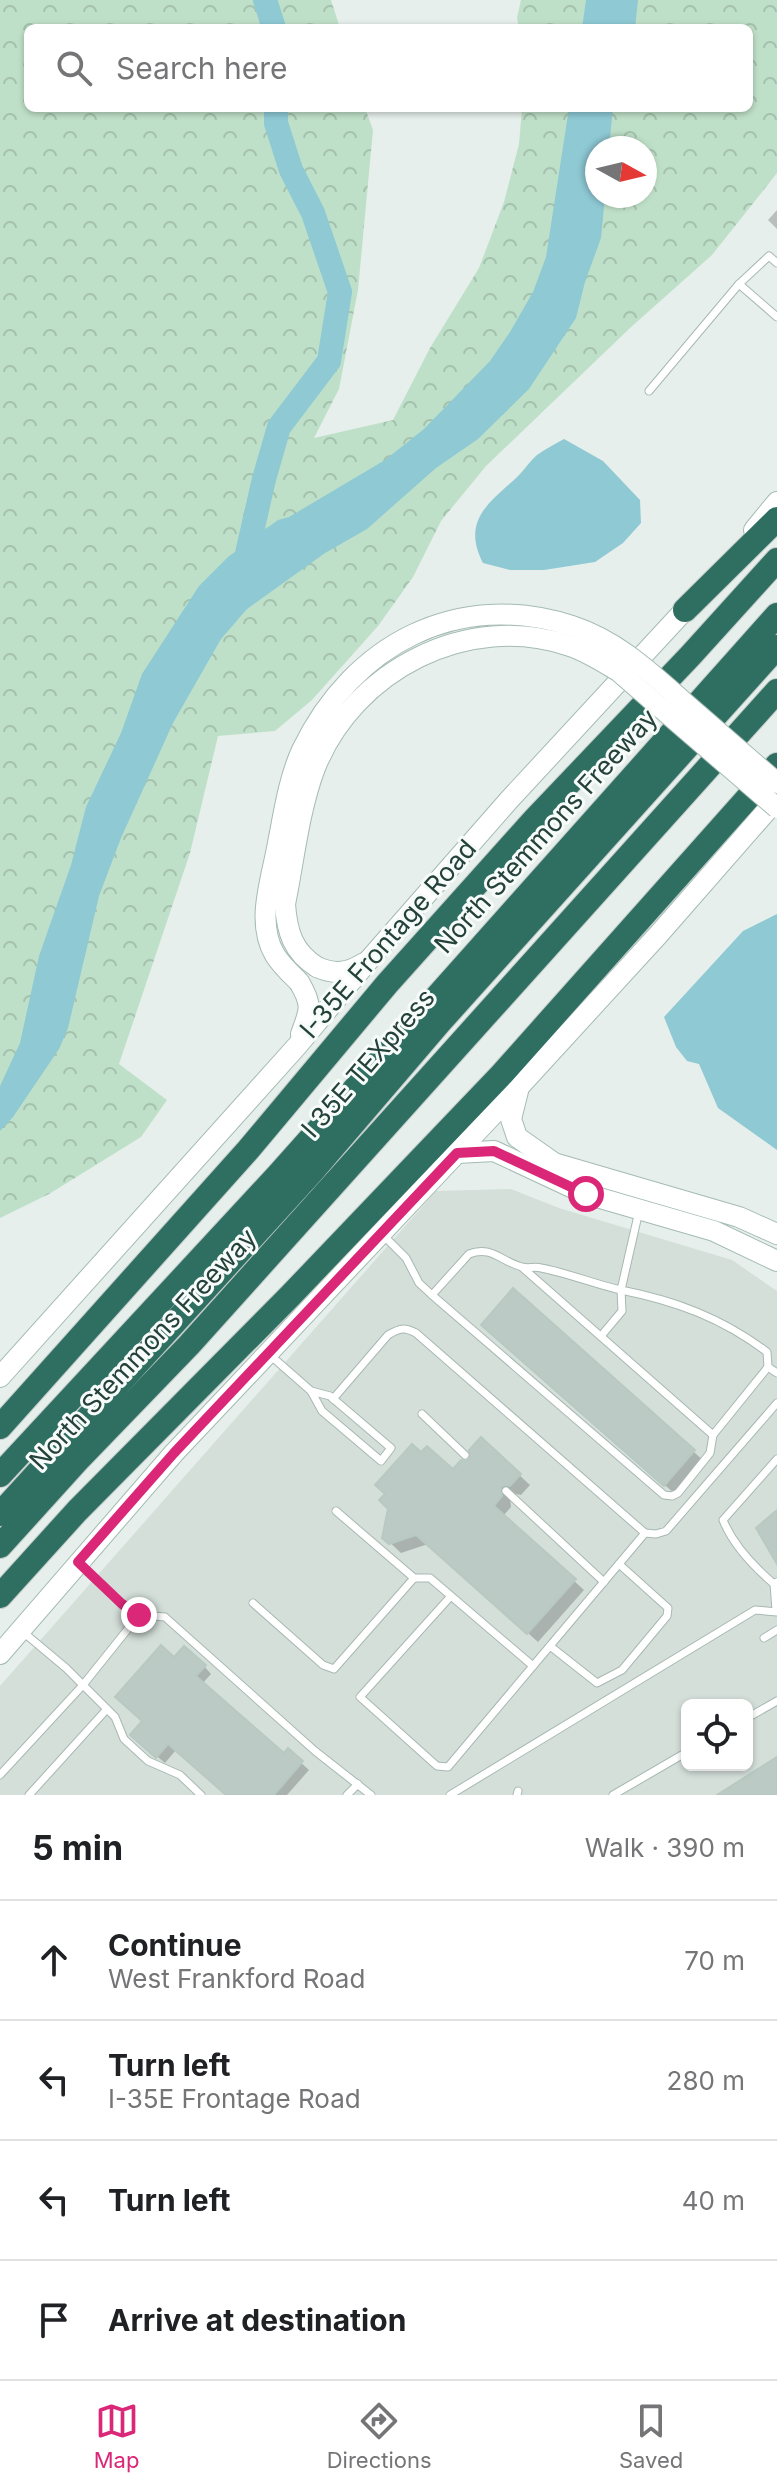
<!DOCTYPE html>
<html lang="en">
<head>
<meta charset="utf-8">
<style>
	:root { --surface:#fff; --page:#f2f2f2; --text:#202124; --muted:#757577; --line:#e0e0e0; --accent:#db2777 }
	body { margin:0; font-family:Inter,sans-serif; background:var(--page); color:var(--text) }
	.controls { position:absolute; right:24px; bottom:24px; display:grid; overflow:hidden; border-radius:12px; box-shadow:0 2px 6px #0004 }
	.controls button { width:72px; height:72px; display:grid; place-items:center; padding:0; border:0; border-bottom:2px solid var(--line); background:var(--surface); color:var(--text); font:40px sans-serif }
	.compass { position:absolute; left:585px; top:136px; width:72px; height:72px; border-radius:50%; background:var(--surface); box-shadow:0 2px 6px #0004; rotate:98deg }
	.stop { position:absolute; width:24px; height:24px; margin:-18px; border:6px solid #db2777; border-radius:50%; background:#fff }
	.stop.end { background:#db2777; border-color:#fff; box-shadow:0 2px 8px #0008 }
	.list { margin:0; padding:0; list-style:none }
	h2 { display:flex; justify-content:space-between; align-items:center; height:104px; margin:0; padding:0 32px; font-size:34px }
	h2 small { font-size:26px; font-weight:400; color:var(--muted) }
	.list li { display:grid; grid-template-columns:52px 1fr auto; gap:24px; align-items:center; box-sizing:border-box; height:120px; padding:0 32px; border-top:2px solid var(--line) }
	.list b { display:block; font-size:30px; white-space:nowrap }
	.list p { margin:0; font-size:26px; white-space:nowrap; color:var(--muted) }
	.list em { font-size:26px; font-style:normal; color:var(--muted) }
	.icon { flex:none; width:44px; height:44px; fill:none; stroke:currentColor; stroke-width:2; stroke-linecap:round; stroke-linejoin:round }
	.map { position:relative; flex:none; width:777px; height:1795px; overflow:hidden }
	.search { position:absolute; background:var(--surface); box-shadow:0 2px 6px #0004; left:24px; right:24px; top:24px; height:88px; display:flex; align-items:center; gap:20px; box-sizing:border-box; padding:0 28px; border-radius:12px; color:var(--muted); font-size:30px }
	.sheet { height:584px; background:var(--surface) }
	nav { display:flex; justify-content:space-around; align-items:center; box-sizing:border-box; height:112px; border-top:2px solid var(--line); background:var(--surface); font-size:22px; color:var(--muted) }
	nav a { display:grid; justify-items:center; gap:4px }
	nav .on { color:var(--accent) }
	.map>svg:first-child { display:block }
</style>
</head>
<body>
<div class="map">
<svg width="777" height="1795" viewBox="0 0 777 1795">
	<defs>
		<pattern id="forest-crowns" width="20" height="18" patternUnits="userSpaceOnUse" patternTransform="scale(2)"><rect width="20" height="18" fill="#bfe0c8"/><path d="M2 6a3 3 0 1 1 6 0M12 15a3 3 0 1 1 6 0" fill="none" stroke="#a4c1ad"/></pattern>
	</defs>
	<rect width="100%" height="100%" fill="#e6efeb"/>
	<!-- built -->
	<path fill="#d4dfda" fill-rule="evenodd" d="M511,1189l48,19 173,52 45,31v504h-777v-109l436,-495zM687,1705h60v60h-60z"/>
	<!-- forest -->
	<path fill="url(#forest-crowns)" fill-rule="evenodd" d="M0,0h331l9,28h-312v80h337l8,22 -15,160 -19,99 -25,49 79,-18 37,-72 49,-80 25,-66 15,-58 3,-36h227v-80h-230l-2,-10 4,-18h256v173l-65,82 -82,73 -144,138 -45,55 -28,56 -35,49 -66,74 -37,31 -57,5 -28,117 -71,211 48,36 -26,37 -92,57 -49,24zM597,148h48v48h-48z"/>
	<!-- water -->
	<g fill="#8ec9d4">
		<path d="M586,0h52l-3,28h-53z"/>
		<path d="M569,108h44l-4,40h-12v48h8l-4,42 -16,44 -9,36 -47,71 -51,50 -42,29 -69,61 -42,24 -78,56 -26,30 -48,84 -52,115 -22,58 -31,132 -9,21 -46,68 -13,14v-45l20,-43 19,-87 32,-91 15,-58 35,-74 21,-59 57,-88 29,-29 50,-37 11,-3 96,-57 39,-31 66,-68 20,-29 23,-40 13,-35z"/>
		<path d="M564,439l39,22 37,39 1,23 -18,20 -28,19 -51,8h-34l-27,-7c-21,-41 4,-59 32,-84 8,-7 14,-17 22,-24 8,-6 18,-11 27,-16z"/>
		<path d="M777,914v236l-59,-42 -19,-44 -12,-3 -11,-14 -12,-30 79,-86z"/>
	</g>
	<!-- shadow -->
	<g fill="#0003">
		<path d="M777,210v19l-9,-9z"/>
		<path d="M513,1291l191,170 -29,33 -182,-159z"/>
		<path d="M481,1440l49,45 -9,10 -5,-1 -6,3 1,10 -8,9 81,74 -46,52 -110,-98 -27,9 -17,-16 69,-65 19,-12z"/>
		<path d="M174,1660l30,6 7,8 -9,10 82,72 4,-5 21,19 -22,25h-59l-52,-45 -11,13 -25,-21 4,-21z"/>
	</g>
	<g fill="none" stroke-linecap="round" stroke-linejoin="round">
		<!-- river -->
		<g stroke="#8ec9d4" stroke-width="24">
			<path d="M265,0l9,28"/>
			<path d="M243,571l21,-92 15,-52 50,-66 11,-69 -27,-79 -22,-43 -15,-47v-15"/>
		</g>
	</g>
	<!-- building -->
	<g fill="#bbcac4" stroke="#b8c9c2" stroke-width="2">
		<path d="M513,1288l182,162 -31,36 -183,-161z"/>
		<path d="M481,1437l40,37 -11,12 -5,-1 -4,2 1,9 -8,10 82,73 -49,55 -111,-99 -27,9 -7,-6 6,-29 -9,-9 6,-6 -10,-9 37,-41 9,8 6,-6 26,23 8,-9 5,1 4,-2 -1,-9z"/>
		<path d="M777,1510v54l-21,-36z"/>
		<path d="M161,1645l13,12 10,-11 22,19 -10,11 88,77 4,-5 15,13 -29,34h-48l-58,-51 -12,14 -26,-23 12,-14 -27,-24z"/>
		<path d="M777,1757v38h-60z"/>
	</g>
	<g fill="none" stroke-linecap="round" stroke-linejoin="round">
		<!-- service casing -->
		<g stroke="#a8b8b2" stroke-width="9">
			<g id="service">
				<path d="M739,284l30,-28 8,7"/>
				<path d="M649,391l90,-107 38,33"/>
				<path d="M639,1211l-18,79c55,11 101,28 146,62l1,15 9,6"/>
				<path d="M384,1236l22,22 13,25 13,12 37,-41c22,-9 33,8 53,13 6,2 13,-1 19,1 27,5 53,16 80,22l1,21 -21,25"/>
				<path d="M523,1268l190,167"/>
				<path d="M432,1295l232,200 8,1 6,-3 32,-40 3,-18 55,-68"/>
				<path d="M270,1355l41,36"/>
				<path d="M311,1391l19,5 61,52 -10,13 -59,-50z"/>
				<path d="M333,1399l55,-64c12,-7 16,-8 28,-2l229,200 11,1 10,-3 111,-128"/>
				<path d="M422,1414l43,41"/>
				<path d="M777,1459l-54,61c10,25 30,46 51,64l3,-2"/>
				<path d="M506,1491l98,91"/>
				<path d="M336,1511l78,67h16l103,88 -85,101 -11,-1 -77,-69 91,-101"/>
				<path d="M79,1564l43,40 17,11 26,2 150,134 56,44"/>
				<path d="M774,1584l2,26"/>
				<path d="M253,1603l70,62 11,4 80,-91"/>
				<path d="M23,1632l43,36 49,49 9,22 24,22 32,14 21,20"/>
				<path d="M764,1638l13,-8"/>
				<path d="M550,1646l47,37 25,-13 45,-54 1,-8 -49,-44"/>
				<path d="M533,1666l112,-133"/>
				<path d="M747,1718l30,-17"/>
				<path d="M0,1775l83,-90 56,-70"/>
				<path d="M29,1795l78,-86"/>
				<path d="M347,1795l11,-11"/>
				<path d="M450,1795l305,-185 22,2"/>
				<path d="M517,1795l1,-4"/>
				<path d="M613,1795l74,-43"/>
			</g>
		</g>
		<!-- secondary casing -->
		<g stroke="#a4bbb3" stroke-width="22">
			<g id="secondary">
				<path d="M754,530l23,-28"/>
				<path d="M317,967c18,8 31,6 47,-4"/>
				<path d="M299,982c14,23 11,28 2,52"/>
				<path d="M518,1091l-7,28 6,18 37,26 185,54 38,17"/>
				<path d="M457,1153l37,-2 92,43 128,37 63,30"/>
				<path d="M0,1377l297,-331 71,-85 141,-161 185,-200"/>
				<path d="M0,1654l174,-201 345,-366 140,-153 118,-135"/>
			</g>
		</g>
		<!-- motorway casing -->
		<g stroke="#c2cac8" stroke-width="26">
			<g id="motorway">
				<path d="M685,610l92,-91"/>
				<path d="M0,1427l248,-277 139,-166 147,-164 157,-165 86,-95"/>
				<path d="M0,1475l278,-300 499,-560"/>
				<path d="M0,1514l311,-341 129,-151 337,-375"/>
				<path d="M0,1546l77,-85 112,-116 588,-654"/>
				<path d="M0,1596l77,-85 213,-215 212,-222 275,-309"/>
			</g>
		</g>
		<!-- service -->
		<use href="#service" stroke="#fff" stroke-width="7"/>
		<!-- secondary -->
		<use href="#secondary" stroke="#fff" stroke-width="20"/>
		<!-- motorway -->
		<use href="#motorway" stroke="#2f6f62" stroke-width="24"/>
		<!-- secondary-bridge casing -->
		<g stroke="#a4bbb3" stroke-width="22" stroke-linecap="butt">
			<g id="secondary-bridge">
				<path d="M317,967c-24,-15 -30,-35 -32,-63 9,-44 14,-94 30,-136 39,-98 153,-157 255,-122 18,6 33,16 48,25l159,137"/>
				<path d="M299,982c-8,-8 -18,-17 -24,-27 -20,-33 -3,-77 3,-112 6,-31 11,-65 24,-93 51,-106 156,-161 270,-124 46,15 79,47 114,78 30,26 61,53 91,79"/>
			</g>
		</g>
		<!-- secondary-bridge -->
		<use href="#secondary-bridge" stroke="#fff" stroke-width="20"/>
	</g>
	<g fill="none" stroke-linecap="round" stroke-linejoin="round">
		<!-- route -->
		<path stroke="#db2777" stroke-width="10" d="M139,1615l-17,-11 -44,-42 96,-109 283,-300 37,-2 92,43"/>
	</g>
	<g text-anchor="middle" stroke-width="6" stroke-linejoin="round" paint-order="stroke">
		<!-- street labels -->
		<g font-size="26" fill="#24423a" stroke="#f7fbf9">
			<text transform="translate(546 831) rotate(-48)" y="9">North Stemmons Freeway</text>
			<text transform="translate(388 939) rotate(-49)" y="9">I-35E Frontage Road</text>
			<text transform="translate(368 1063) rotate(-49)" y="9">I 35E TEXpress</text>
			<text transform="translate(143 1349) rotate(-47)" y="9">North Stemmons Freeway</text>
		</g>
	</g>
</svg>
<div class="controls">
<button><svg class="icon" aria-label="locate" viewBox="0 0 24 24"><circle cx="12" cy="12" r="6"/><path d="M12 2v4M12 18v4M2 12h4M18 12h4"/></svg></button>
</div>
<svg class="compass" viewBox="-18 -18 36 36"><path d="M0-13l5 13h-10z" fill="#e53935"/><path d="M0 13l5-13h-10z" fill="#757577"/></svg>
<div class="stop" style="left:586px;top:1194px"></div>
<div class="stop end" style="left:139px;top:1615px"></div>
<div class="search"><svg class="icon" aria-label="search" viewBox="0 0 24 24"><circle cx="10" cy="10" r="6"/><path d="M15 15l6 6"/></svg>Search here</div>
</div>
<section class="sheet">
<h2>5 min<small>Walk · 390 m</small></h2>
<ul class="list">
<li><svg class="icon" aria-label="ahead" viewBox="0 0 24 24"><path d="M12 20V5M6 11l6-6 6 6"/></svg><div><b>Continue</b><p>West Frankford Road</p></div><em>70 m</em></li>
<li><svg class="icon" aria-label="left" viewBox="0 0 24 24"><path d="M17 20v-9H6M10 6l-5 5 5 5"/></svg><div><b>Turn left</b><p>I-35E Frontage Road</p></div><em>280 m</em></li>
<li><svg class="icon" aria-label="left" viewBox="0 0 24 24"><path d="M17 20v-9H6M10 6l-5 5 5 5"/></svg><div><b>Turn left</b></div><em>40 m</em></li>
<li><svg class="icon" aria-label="arrive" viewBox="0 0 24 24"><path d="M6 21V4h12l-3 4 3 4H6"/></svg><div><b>Arrive at destination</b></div></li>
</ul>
</section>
<nav>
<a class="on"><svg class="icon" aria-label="map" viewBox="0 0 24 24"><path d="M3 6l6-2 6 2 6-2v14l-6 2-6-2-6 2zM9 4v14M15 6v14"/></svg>Map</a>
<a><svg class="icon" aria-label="directions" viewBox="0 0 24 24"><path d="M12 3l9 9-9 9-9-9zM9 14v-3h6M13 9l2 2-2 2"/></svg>Directions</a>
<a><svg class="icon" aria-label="saved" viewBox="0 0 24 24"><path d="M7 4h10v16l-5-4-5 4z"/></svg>Saved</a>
</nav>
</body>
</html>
